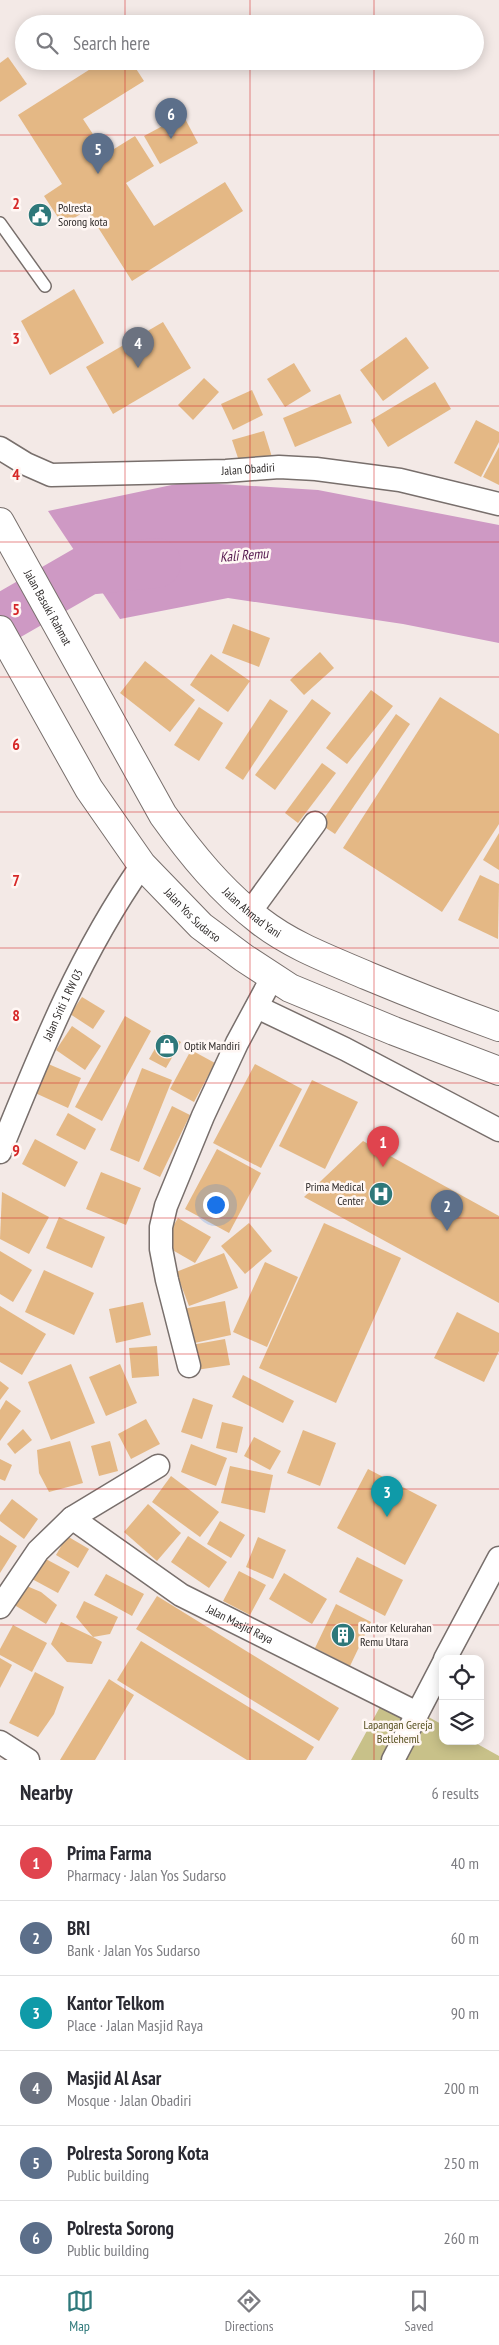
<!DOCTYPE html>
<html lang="en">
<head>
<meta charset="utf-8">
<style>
	:root { --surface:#fff; --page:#f2f2f3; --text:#2b2b33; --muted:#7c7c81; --line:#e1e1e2; --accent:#2e787a }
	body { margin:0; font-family:"PT Sans Narrow",sans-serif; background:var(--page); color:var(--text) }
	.controls { position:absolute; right:15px; bottom:15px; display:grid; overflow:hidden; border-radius:10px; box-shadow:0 2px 12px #0003 }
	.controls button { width:45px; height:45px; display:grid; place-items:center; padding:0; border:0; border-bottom:1px solid var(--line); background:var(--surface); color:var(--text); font:25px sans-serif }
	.you { position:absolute; left:215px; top:1204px; width:18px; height:18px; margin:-12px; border:4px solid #fff; border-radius:50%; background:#1a73e8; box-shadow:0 0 0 8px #1a73e833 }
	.badge { display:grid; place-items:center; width:32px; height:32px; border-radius:50%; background:var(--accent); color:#fff; font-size:16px; font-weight:700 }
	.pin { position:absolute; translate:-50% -41px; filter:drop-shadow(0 1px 2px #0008) }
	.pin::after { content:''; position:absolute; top:26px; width:18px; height:15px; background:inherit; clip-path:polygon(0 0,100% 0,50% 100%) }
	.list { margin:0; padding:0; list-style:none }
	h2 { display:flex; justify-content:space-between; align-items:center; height:65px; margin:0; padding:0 20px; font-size:21px }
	h2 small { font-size:16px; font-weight:400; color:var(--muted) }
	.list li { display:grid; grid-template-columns:32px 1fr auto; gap:15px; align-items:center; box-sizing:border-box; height:75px; padding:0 20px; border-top:1px solid var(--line) }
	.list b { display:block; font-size:19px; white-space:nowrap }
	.list p { margin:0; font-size:16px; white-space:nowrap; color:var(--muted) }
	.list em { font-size:16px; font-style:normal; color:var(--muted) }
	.icon { flex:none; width:28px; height:28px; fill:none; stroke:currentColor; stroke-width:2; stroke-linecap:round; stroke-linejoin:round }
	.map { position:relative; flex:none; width:499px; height:1760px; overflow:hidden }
	.search { position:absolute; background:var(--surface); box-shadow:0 2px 12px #0003; left:15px; right:15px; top:15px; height:55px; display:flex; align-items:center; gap:12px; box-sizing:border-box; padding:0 18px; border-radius:28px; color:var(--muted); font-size:19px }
	.sheet { height:515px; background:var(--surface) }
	nav { display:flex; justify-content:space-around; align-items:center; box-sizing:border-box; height:70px; border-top:1px solid var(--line); background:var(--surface); font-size:14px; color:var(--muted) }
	nav a { display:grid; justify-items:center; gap:2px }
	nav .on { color:var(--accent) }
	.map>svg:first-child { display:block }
</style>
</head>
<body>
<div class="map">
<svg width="499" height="1760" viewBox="0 0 499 1760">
	<rect width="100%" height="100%" fill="#f3e9e6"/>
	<!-- green -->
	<path fill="#c8c189" d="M387,1694l56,31v16h29l27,15v4h-148z"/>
	<!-- water -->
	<path fill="#ce99c4" d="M186,482l132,8 181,35v118l-96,-19 -175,-26 -108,21 -72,-108z"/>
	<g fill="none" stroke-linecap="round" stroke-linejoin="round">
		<!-- river -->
		<path stroke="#ce99c4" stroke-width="50" d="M0,620l87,-50 69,-7"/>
	</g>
	<!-- building -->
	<g fill="#e4b885">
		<path d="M8,57l19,27 -27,18v-39z"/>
		<path d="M103,61h28l13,20 -61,38 23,35 29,-18 19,30 -28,17 28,43 71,-44 18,29 -111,70 -45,-71 -24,15 -19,-29 18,-12 -44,-69z"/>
		<path d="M183,115l15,28 -38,21 -16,-28z"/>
		<path d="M74,289l30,54 -54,32 -29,-54z"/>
		<path d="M163,322l28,46 -78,46 -27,-47z"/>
		<path d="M406,337l23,31 -46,33 -23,-31z"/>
		<path d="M294,363l17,28 -26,16 -18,-28z"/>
		<path d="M204,378l15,14 -26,28 -15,-15z"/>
		<path d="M435,382l16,27 -63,38 -17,-27z"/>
		<path d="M252,390l11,25 -30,15 -12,-26z"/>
		<path d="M340,394l12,29 -57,24 -12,-29z"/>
		<path d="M476,420l23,12v10l-18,35 -27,-14z"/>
		<path d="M264,431l8,26 -31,10 -9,-27z"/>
		<path d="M499,447v38l-16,-8z"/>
		<path d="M233,624l37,14 -11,29 -37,-14z"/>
		<path d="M320,652l14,16 -30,27 -14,-15z"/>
		<path d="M211,654l39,27 -22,31 -38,-27z"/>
		<path d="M145,661l50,39 -25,32 -50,-39z"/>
		<path d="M371,690l22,16 -46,58 -21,-16z"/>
		<path d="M440,697l59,37v90l-57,88 -99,-64z"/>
		<path d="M270,699l18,12 -45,69 -18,-12z"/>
		<path d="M312,699l19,14 -56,77 -20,-15z"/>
		<path d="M199,707l24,16 -24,38 -25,-16z"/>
		<path d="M396,714l14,10 -75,110 -15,-10z"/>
		<path d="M322,763l14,10 -38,50 -13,-10z"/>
		<path d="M499,833v37l-16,-10z"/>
		<path d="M480,875l19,9 -1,55 -40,-19z"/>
		<path d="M82,997l23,14 -12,18 -23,-15z"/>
		<path d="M125,1016l26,15 -49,90 -27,-14z"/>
		<path d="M72,1026l29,20 -16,24 -29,-20z"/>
		<path d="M164,1033l17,9 -15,26 -17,-9z"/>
		<path d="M191,1050l24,13 -21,39 -24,-13z"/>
		<path d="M46,1063l35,15 -13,30 -35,-16z"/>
		<path d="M255,1064l47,25 -41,79 -48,-25z"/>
		<path d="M142,1068l30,12 -33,82 -29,-12z"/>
		<path d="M312,1080l46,22 -33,67 -46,-23z"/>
		<path d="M172,1106l18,9 -30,62 -17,-8z"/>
		<path d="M68,1113l28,16 -11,21 -29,-15z"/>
		<path d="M35,1139l43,23 -13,25 -43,-23z"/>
		<path d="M363,1141l136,75v87l-195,-106z"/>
		<path d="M217,1149l44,24 -32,60 -44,-24z"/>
		<path d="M101,1172l40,16 -15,37 -40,-16z"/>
		<path d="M2,1192l47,25 -20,37 -29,-15z"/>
		<path d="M59,1217l46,20 -13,31 -46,-20z"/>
		<path d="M178,1218l33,19 -16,26 -33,-19z"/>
		<path d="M249,1223l23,28 -27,23 -24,-28z"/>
		<path d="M324,1223l77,35 -65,145 -77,-35z"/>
		<path d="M0,1251l32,19 -19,32 -13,-8z"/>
		<path d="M224,1253l14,35 -49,18 -13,-34z"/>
		<path d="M265,1262l33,15 -31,70 -34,-15z"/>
		<path d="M44,1270l50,23 -20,42 -49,-23z"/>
		<path d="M225,1301l6,34 -41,9 -7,-35z"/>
		<path d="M143,1302l8,33 -35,8 -7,-34z"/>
		<path d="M0,1306l46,28 -24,41 -22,-13z"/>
		<path d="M457,1312l42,21v18l-15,31 -50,-24z"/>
		<path d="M225,1339l5,26 -34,5 -5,-25z"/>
		<path d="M157,1346l2,30 -27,2 -3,-30z"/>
		<path d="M71,1364l24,59 -44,17 -23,-58z"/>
		<path d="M120,1364l17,39 -31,13 -17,-39z"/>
		<path d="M243,1375l51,26 -11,22 -51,-26z"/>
		<path d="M0,1381l9,7 -9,12z"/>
		<path d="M193,1398l20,7 -11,34 -21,-7z"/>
		<path d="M6,1400l15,11 -21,30v-31z"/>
		<path d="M146,1419l14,25 -29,15 -13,-25z"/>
		<path d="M222,1422l21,5 -6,26 -21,-5z"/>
		<path d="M23,1429l9,11 -17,14 -8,-10z"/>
		<path d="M303,1430l33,13 -16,43 -33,-13z"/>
		<path d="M254,1437l27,14 -11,19 -26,-14z"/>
		<path d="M70,1441l13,42 -34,9 -10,-19 -2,-23z"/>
		<path d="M110,1441l8,30 -19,5 -8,-30z"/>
		<path d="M191,1444l36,14 -11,28 -35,-14z"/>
		<path d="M0,1459l12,6 -7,16 -5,-2z"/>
		<path d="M230,1466l43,9 -8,38 -44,-10z"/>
		<path d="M368,1469l69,36 -32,60 -68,-37z"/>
		<path d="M171,1476l48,36 -19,25 -48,-35z"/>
		<path d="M12,1499l26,20 -14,20 -24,-18v-6z"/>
		<path d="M148,1504l33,29 -24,28 -33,-29z"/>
		<path d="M220,1521l25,14 -14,23 -24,-14z"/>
		<path d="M0,1535l17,11 -17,27z"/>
		<path d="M67,1536l22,13 -11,19 -22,-13z"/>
		<path d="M188,1536l39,26 -18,26 -38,-26z"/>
		<path d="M258,1537l28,13 -13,29 -27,-12z"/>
		<path d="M357,1557l46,23 -18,36 -46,-24z"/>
		<path d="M44,1558l26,14 -12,21 -26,-14z"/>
		<path d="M239,1571l27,14 -16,30 -27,-14z"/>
		<path d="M284,1573l43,26 -15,25 -43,-25z"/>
		<path d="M106,1574l38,20 -12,22 -38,-21z"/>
		<path d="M22,1584l19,8 16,13 -11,19 -35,-21z"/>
		<path d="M157,1596l182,112 -20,33 -183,-112z"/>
		<path d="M84,1601l34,16 -8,17 -17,3 9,5 -10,22 -25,-2 -16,-18 10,-22 32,15 -17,-20z"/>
		<path d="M336,1604l35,18 -21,44 -35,-18z"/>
		<path d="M13,1625l34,18 -15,29 -32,-17v-6z"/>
		<path d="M141,1641l173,106 -8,13h-59l-130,-80z"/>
		<path d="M0,1658l12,7 -12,23z"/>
		<path d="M35,1672l29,15 -10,27 -16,23 -29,-14z"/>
		<path d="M109,1679l25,16 -39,65h-35z"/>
	</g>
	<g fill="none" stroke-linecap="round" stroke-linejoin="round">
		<!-- service casing -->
		<g stroke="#786f6c" stroke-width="14">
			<path id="service" d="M0,223l45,63"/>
		</g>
		<!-- minor casing -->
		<g stroke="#786f6c" stroke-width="25">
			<g id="minor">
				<path id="s1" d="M0,448l26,16 25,11 175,-4 53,-4 37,2 84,11 99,24"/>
				<path d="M250,912l65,-89"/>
				<path d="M257,1007l88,42 154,81"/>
				<path id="s2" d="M0,1152c41,-101 79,-197 142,-287"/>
				<path d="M189,1366l-22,-86 -6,-31v-22l5,-21 37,-90 34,-73 36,-67"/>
				<path id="s3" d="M72,1518l109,77 236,118"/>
				<path d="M0,1607l38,-56 34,-33 86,-52"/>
				<path d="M445,1659l54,-101"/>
				<path d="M0,1742l28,18"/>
				<path d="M393,1760l50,-96"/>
			</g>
		</g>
		<!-- trunk casing -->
		<g stroke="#786f6c" stroke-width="30">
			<g id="trunk">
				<path id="s4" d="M0,522l163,293c28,39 58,76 97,106 32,25 71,39 108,55 43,18 87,35 131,51"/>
				<path id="s5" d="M0,630l89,159 53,76 59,61 43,32 46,30 104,43 105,40"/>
			</g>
		</g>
		<!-- service -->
		<use href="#service" stroke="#fff" stroke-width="11"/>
		<!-- minor -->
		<use href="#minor" stroke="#fff" stroke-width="22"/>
		<!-- trunk -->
		<use href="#trunk" stroke="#fff" stroke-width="28"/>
	</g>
	<!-- grid -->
	<path fill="none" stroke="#d62828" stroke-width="1" stroke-opacity="0.55" d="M125,0v24M250,0v24M374,0v24M125,61v1699M250,61v1699M374,61v1699M0,135h499M0,271h499M0,406h499M0,542h499M0,677h499M0,812h499M0,948h499M0,1083h499M0,1218h499M0,1354h499M0,1489h499M0,1625h499"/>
	<!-- icons -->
	<defs>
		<g id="civic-disc" transform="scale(1.25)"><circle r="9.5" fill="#2e787a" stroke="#fff7f4"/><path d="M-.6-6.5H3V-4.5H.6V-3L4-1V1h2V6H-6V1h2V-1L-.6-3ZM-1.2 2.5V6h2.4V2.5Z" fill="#fff"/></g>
		<g id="shop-disc" transform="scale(1.25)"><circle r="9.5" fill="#2e787a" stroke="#fff7f4"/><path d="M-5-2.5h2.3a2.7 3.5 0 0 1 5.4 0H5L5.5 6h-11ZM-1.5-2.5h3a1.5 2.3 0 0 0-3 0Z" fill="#fff"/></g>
		<g id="hospital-disc" transform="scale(1.25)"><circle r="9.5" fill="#2e787a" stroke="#fff7f4"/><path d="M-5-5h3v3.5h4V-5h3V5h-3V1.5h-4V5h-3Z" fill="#fff"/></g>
		<g id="building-disc" transform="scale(1.25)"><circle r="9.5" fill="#2e787a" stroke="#fff7f4"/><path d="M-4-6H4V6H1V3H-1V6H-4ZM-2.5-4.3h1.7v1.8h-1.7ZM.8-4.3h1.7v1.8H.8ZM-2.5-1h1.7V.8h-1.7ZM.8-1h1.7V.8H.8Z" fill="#fff"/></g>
	</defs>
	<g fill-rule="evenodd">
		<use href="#civic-disc" x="40" y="215"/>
		<use href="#shop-disc" x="167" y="1046"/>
		<use href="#hospital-disc" x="381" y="1194"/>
		<use href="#building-disc" x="343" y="1635"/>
	</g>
	<g text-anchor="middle" stroke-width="5" stroke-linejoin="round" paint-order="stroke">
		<!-- poi labels -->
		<g font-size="12" fill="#2f2b2a" stroke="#fff7f4" text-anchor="start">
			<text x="58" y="212">Polresta<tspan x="58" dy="14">Sorong kota</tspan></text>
			<text x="184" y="1050">Optik Mandiri</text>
			<text x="364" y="1191" text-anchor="end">Prima Medical<tspan x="364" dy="14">Center</tspan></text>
			<text x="360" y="1632">Kantor Kelurahan<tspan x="360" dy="14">Remu Utara</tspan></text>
		</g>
		<!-- street labels -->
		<g font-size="12" fill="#2f2b2a" stroke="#fff7f4">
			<text dy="4" stroke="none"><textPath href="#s1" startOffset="255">Jalan Obadiri</textPath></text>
			<text dy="4" stroke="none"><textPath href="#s4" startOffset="98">Jalan Basuki Rahmat</textPath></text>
			<text dy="4" stroke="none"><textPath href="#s4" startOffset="468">Jalan Ahmad Yani</textPath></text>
			<text dy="4" stroke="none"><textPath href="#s5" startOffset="346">Jalan Yos Sudarso</textPath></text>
			<text dy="4" stroke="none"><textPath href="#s2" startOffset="160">Jalan Sriti 1 RW 03</textPath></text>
			<text dy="4" stroke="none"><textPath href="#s3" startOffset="199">Jalan Masjid Raya</textPath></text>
		</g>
		<!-- park labels -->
		<g font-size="12" fill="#554f1e" stroke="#fff7f4">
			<text x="398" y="1729">Lapangan Gereja<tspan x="398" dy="14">Betleheml</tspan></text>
		</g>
		<!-- water labels -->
		<g font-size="14" font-style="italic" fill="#56184e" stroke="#fff7f4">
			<text transform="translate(244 555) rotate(-5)" y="5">Kali Remu</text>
		</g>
	</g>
	<g font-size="16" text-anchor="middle" font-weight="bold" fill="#d62828" stroke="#fff7f4" stroke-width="5" stroke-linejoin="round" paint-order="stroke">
		<text x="16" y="209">2</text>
		<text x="16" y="344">3</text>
		<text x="16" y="480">4</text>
		<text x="16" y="615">5</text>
		<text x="16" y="750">6</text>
		<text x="16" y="886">7</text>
		<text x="16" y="1021">8</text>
		<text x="16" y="1156">9</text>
	</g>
</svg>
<div class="controls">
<button><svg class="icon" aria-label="locate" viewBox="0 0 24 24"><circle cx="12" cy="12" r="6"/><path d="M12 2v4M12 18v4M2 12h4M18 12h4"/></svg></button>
<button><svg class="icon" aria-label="layers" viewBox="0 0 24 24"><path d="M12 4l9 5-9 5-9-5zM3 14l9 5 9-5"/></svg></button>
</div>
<div class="you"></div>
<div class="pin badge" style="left:383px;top:1167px;background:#e0444e">1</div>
<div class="pin badge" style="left:447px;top:1231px;background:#5c6f8a">2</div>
<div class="pin badge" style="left:387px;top:1517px;background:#0f9aa8">3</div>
<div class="pin badge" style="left:138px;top:368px;background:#6b7280">4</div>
<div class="pin badge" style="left:98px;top:174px;background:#5c6f8a">5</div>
<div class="pin badge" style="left:171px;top:139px;background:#5c6f8a">6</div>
<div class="search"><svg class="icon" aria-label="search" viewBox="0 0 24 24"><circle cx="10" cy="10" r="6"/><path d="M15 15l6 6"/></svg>Search here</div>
</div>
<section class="sheet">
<h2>Nearby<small>6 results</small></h2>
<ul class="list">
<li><span class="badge" style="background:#e0444e">1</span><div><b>Prima Farma</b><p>Pharmacy · Jalan Yos Sudarso</p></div><em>40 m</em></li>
<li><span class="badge" style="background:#5c6f8a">2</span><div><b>BRI</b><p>Bank · Jalan Yos Sudarso</p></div><em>60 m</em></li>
<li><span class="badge" style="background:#0f9aa8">3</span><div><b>Kantor Telkom</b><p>Place · Jalan Masjid Raya</p></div><em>90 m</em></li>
<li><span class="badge" style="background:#6b7280">4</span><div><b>Masjid Al Asar</b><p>Mosque · Jalan Obadiri</p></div><em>200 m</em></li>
<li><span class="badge" style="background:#5c6f8a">5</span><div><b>Polresta Sorong Kota</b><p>Public building</p></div><em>250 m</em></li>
<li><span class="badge" style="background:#5c6f8a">6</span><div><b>Polresta Sorong</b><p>Public building</p></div><em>260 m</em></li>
</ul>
</section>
<nav>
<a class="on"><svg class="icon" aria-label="map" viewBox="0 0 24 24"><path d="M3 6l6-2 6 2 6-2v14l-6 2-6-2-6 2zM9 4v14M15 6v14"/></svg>Map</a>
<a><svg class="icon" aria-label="directions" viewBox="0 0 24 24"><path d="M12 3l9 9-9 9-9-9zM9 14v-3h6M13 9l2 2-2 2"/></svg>Directions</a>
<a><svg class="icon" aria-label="saved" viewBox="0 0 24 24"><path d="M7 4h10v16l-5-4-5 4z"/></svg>Saved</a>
</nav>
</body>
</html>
